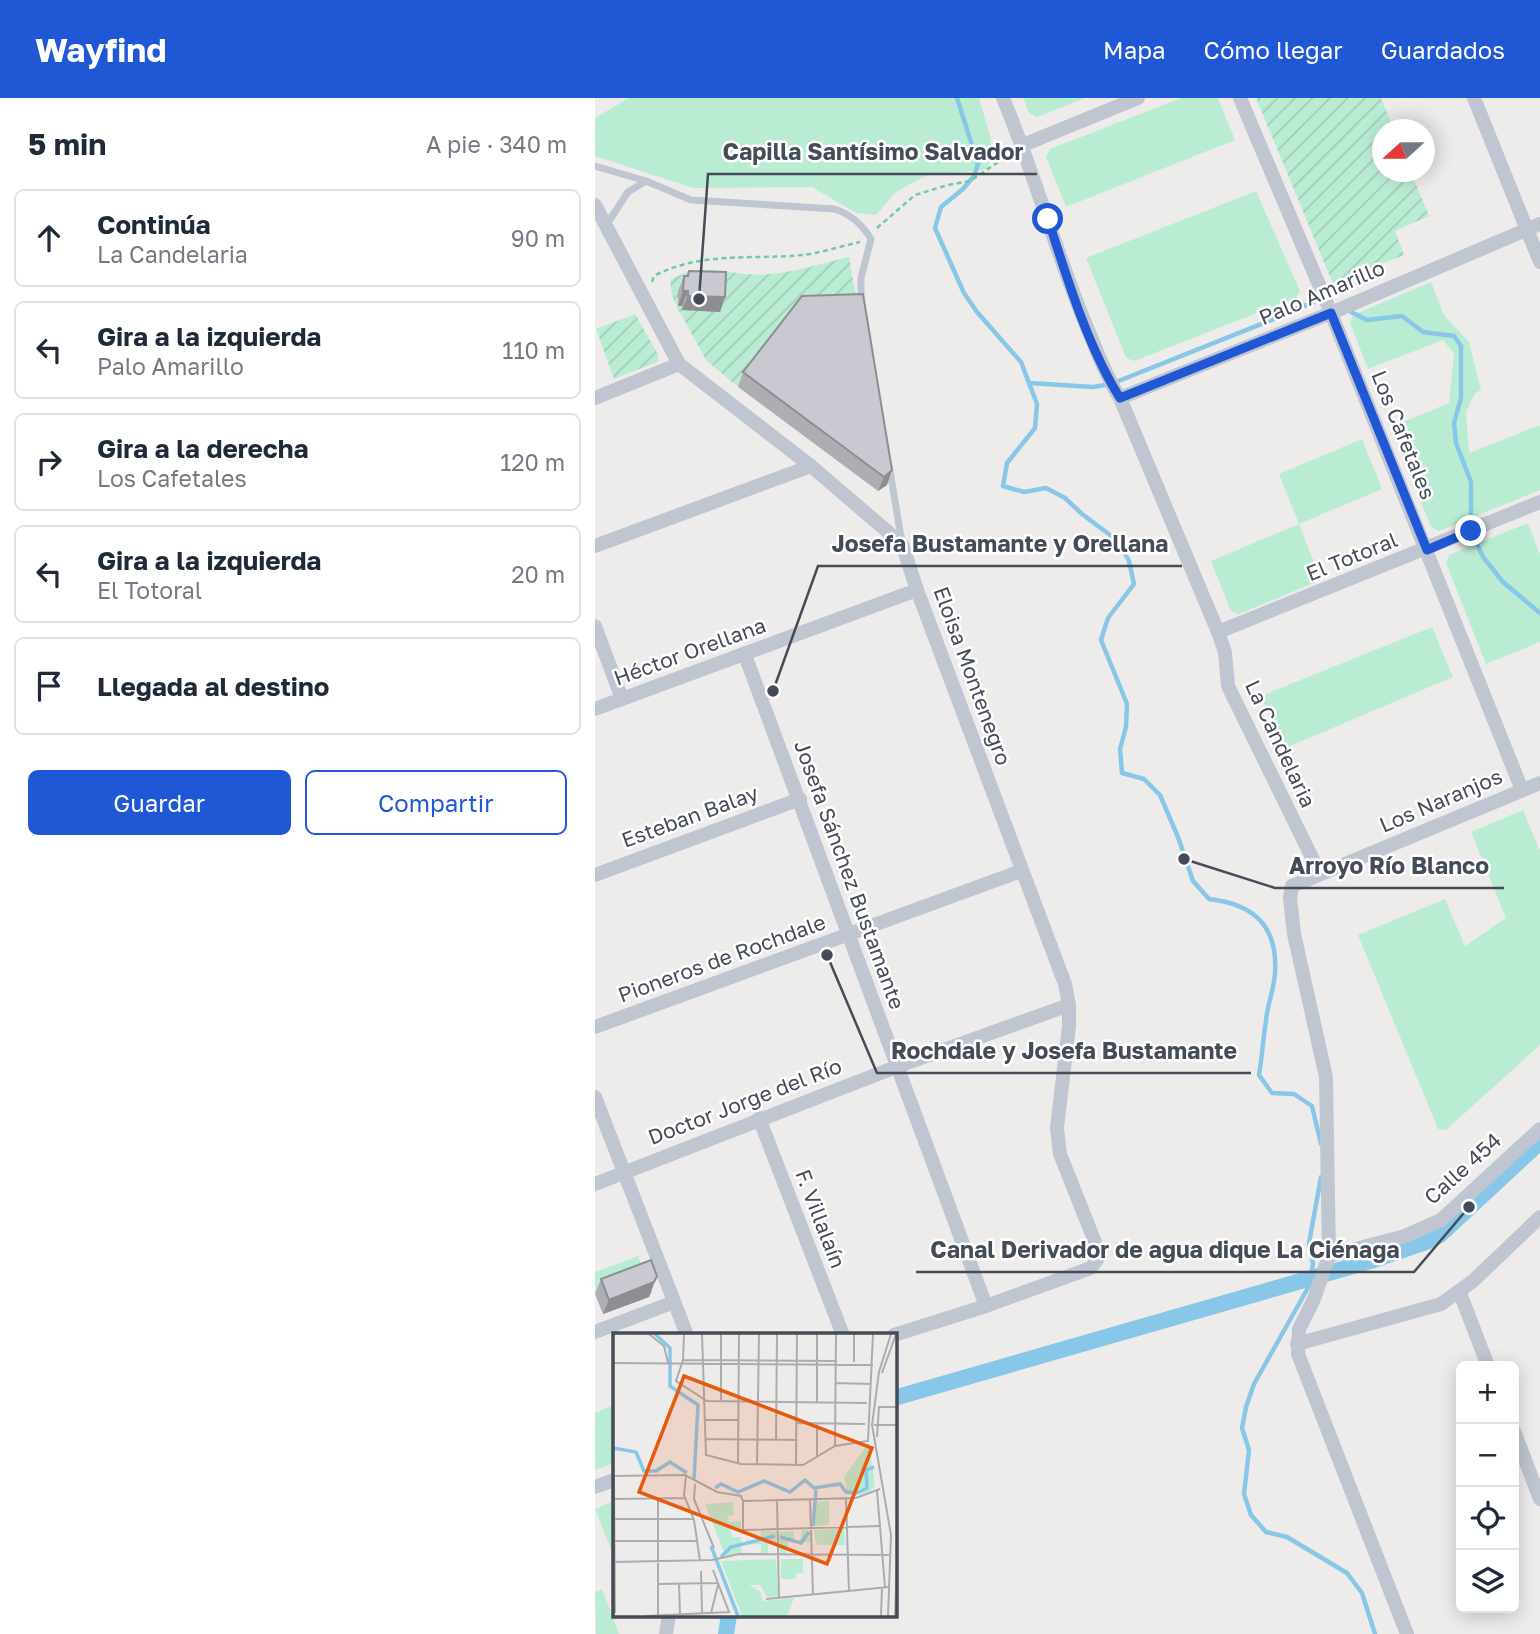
<!DOCTYPE html>
<html lang="es">
<head>
<meta charset="utf-8">
<style>
	:root { --surface:#fff; --page:#f2f2f3; --text:#1f2937; --muted:#747a83; --line:#e0e1e3; --accent:#1f57d5 }
	body { margin:0; font-family:"Golos Text",sans-serif; background:var(--page); color:var(--text) }
	.controls { position:absolute; right:21px; bottom:21px; display:grid; overflow:hidden; border-radius:10px; box-shadow:0 4px 18px #0003 }
	.controls button { width:63px; height:63px; display:grid; place-items:center; padding:0; border:0; border-bottom:2px solid var(--line); background:var(--surface); color:var(--text); font:35px sans-serif }
	.compass { position:absolute; left:777px; top:21px; width:63px; height:63px; border-radius:50%; background:var(--surface); box-shadow:0 4px 18px #0003; rotate:249deg }
	.stop { position:absolute; width:21px; height:21px; margin:-16px; border:5px solid #1f57d5; border-radius:50%; background:#fff }
	.stop.end { background:#1f57d5; border-color:#fff; box-shadow:0 2px 7px #0008 }
	.list { margin:0; padding:0; list-style:none }
	h2 { display:flex; justify-content:space-between; align-items:center; height:91px; margin:0; padding:0 28px; font-size:30px }
	h2 small { font-size:23px; font-weight:400; color:var(--muted) }
	.list li { display:grid; grid-template-columns:46px 1fr auto; gap:21px; align-items:center; box-sizing:border-box; height:98px; margin:0 14px 14px; padding:0 14px; border:2px solid var(--line); border-radius:10px }
	.list b { display:block; font-size:26px; white-space:nowrap }
	.list p { margin:0; font-size:23px; white-space:nowrap; color:var(--muted) }
	.list em { font-size:23px; font-style:normal; color:var(--muted) }
	.actions { display:flex; gap:14px; padding:21px 28px }
	.actions a { flex:1; padding:16px 0; border:2px solid var(--accent); border-radius:10px; text-align:center; font-size:24px; color:var(--accent) }
	.actions .main { background:var(--accent); color:#fff }
	.icon { flex:none; width:38px; height:38px; fill:none; stroke:currentColor; stroke-width:2; stroke-linecap:round; stroke-linejoin:round }
	.map { position:relative; flex:none; width:945px; height:1536px; overflow:hidden }
	header { display:flex; align-items:center; gap:42px; box-sizing:border-box; height:98px; padding:0 35px; background:var(--accent); color:#fff }
	header strong { font-size:33px }
	nav { display:flex; gap:38px; margin-inline-start:auto; font-size:24px }
	main { display:flex }
	aside { flex:1; background:var(--surface) }
	.map>svg:first-child { display:block }
</style>
</head>
<body>
<header>
<strong>Wayfind</strong>
<nav><a>Mapa</a><a>Cómo llegar</a><a>Guardados</a></nav>
</header>
<main>
<aside>
<h2>5 min<small>A pie · 340 m</small></h2>
<ul class="list">
<li><svg class="icon" aria-label="ahead" viewBox="0 0 24 24"><path d="M12 20V5M6 11l6-6 6 6"/></svg><div><b>Continúa</b><p>La Candelaria</p></div><em>90 m</em></li>
<li><svg class="icon" aria-label="left" viewBox="0 0 24 24"><path d="M17 20v-9H6M10 6l-5 5 5 5"/></svg><div><b>Gira a la izquierda</b><p>Palo Amarillo</p></div><em>110 m</em></li>
<li><svg class="icon" aria-label="right" viewBox="0 0 24 24"><path d="M7 20v-9h11M14 6l5 5-5 5"/></svg><div><b>Gira a la derecha</b><p>Los Cafetales</p></div><em>120 m</em></li>
<li><svg class="icon" aria-label="left" viewBox="0 0 24 24"><path d="M17 20v-9H6M10 6l-5 5 5 5"/></svg><div><b>Gira a la izquierda</b><p>El Totoral</p></div><em>20 m</em></li>
<li><svg class="icon" aria-label="arrive" viewBox="0 0 24 24"><path d="M6 21V4h12l-3 4 3 4H6"/></svg><div><b>Llegada al destino</b></div></li>
</ul>
<div class="actions"><a class="main">Guardar</a><a>Compartir</a></div>
</aside>
<div class="map">
<svg width="945" height="1536" viewBox="0 0 945 1536">
	<defs>
		<pattern id="garden-furrows" width="10" height="10" patternUnits="userSpaceOnUse" patternTransform="scale(1.75)"><rect width="10" height="10" fill="#baecd4"/><path d="M-1 1l2-2M0 10L10 0M9 11l2-2" fill="none" stroke="#a1ccb8"/></pattern>
	</defs>
	<rect width="100%" height="100%" fill="#eeeceb"/>
	<!-- grass -->
	<g fill="#baecd4">
		<path d="M34,0h350l12,41 -2,30 -64,7 -29,16 -20,23 -20,-2 -44,-26 -119,1 -98,-32v-38z"/>
		<path d="M428,0h62l-48,19 -8,-4z"/>
		<path d="M586,0h37l17,42 -169,67 -20,-50 4,-8z"/>
		<path d="M661,93l44,100 -4,7 -162,63 -8,-3 -40,-100z"/>
		<path d="M836,184l13,33 25,27 12,48 -6,3 -9,19 3,41 71,-28v65l-101,41 -8,-4 -40,-100 58,-24 5,-49 -11,-14 -75,29 -18,-46 3,-8z"/>
		<path d="M767,341l20,50 -83,35 22,56 -82,34 -8,-3 -20,-50 88,-37 -20,-50z"/>
		<path d="M933,425l12,32v87l-54,22 -40,-101 3,-8z"/>
		<path d="M837,529l21,50 -170,72 -22,-53z"/>
		<path d="M928,712l17,41v194l-94,85 -8,-1 -80,-194 87,-36 20,47 41,-28 -35,-86z"/>
		<path d="M43,1158l7,18 -50,20v-22z"/>
		<path d="M19,1307v58l-19,7v-57z"/>
		<path d="M19,1403v56l-19,-48z"/>
		<path d="M7,1491l17,45h-23l-1,-42z"/>
	</g>
	<!-- garden -->
	<g fill="url(#garden-furrows)">
		<path d="M661,0h125l13,31 -11,1v42h28l18,44 -34,15 9,24 -71,29z"/>
		<path d="M254,159l9,52 -61,2 -59,76 -32,-27 -28,-51 -6,-13 -2,-16c35,-21 63,-2 100,-6 26,-2 53,-11 79,-17z"/>
		<path d="M40,216l24,42 -2,6 -43,17 -18,-50z"/>
	</g>
	<g fill="none" stroke-linecap="round" stroke-linejoin="round">
		<!-- stream -->
		<g stroke="#88c7e7" stroke-width="4.5">
			<path d="M362,0l21,66 -4,12 -11,13 -22,18 -6,21 29,65 13,19 44,50 16,42 -2,24 -28,35 -4,23 21,6 22,-4 19,10 17,16 36,27 11,20 5,23 -26,34 -7,22 26,64 -1,23 -6,22 2,24 22,6 16,16 18,42 15,44 16,18c44,5 69,26 66,74 -1,17 -8,32 -9,48 -3,18 -4,36 -7,54l13,18 22,1 18,12 9,38"/>
			<path d="M756,214l16,8 35,-4 21,16 31,4 7,10v52l-7,25 2,20 15,39v49l12,26 20,25 37,31"/>
			<path d="M434,285l64,4 18,-3 173,-69 10,-6 19,-6"/>
			<path d="M726,1079l-12,66 4,21 -4,22 -55,98 -8,23 -4,21 7,22 -5,44 7,21 15,17 21,5 60,36 15,20 13,41"/>
		</g>
		<!-- canal -->
		<g stroke="#88c7e7" stroke-width="16">
			<path d="M299,1300l480,-138 52,-18 14,-7 100,-93"/>
			<path d="M131,1536l3,-19"/>
		</g>
		<!-- path -->
		<g stroke="#74c8a9" stroke-width="2.5" stroke-dasharray="5 3.5" stroke-linecap="butt">
			<path d="M282,130l38,-33 33,-10 22,-4 39,-26"/>
			<path d="M57,184l2,-6c47,-25 97,-16 148,-21 19,-2 39,-9 58,-13"/>
		</g>
		<!-- service -->
		<g stroke="#bfc6d1" stroke-width="7">
			<path d="M0,68l51,15"/>
			<path d="M12,126l21,-32 18,-11 45,19 143,9c17,5 28,15 37,30l-10,39v24"/>
			<path d="M294,367l13,78"/>
		</g>
		<!-- minor -->
		<g stroke="#bfc6d1" stroke-width="14">
			<path d="M408,0c32,76 53,156 85,232 10,23 18,47 32,68l98,234 7,20 3,34 92,188"/>
			<path d="M645,0l91,215 191,477"/>
			<path d="M879,0l66,164"/>
			<path d="M428,47l115,-47"/>
			<path d="M0,107l84,159 132,102 91,78 15,46 148,394 4,21v21l-12,102 3,26 37,93 1,11 -7,10 -105,38 -92,29"/>
			<path d="M0,300l84,-34"/>
			<path d="M525,300l211,-85 209,-89"/>
			<path d="M0,448l216,-80"/>
			<path d="M0,528l27,73"/>
			<path d="M623,534l322,-130"/>
			<path d="M150,557l241,651"/>
			<path d="M0,611l322,-119"/>
			<path d="M0,777l205,-76"/>
			<path d="M0,929l426,-156"/>
			<path d="M0,999l92,238"/>
			<path d="M164,1020l84,217"/>
			<path d="M0,1086l301,-117 173,-62"/>
			<path d="M734,1158l76,-20 36,-16 99,-91"/>
			<path d="M865,1195l28,73"/>
			<path d="M0,1234l79,-30"/>
			<path d="M702,1246l144,-40 32,-23 67,-64"/>
			<path d="M919,1333l26,68"/>
			<path d="M0,1389l19,-7"/>
			<path d="M71,1536l3,-19"/>
			<path d="M812,1536l-109,-280 1,-25 15,-30 15,-43 -3,-179 -32,-143 -4,-36 2,-12 248,-103"/>
		</g>
	</g>
	<!-- wall -->
	<g fill="#adaeb4">
		<path d="M94,173l36,26 -5,15 -38,-2v-4h-4v-15l6,-15h2z"/>
		<path d="M268,196l24,191 -9,6 -140,-104 5,-15z"/>
		<path d="M6,1181l51,12 -3,6 -46,17 -8,-20z"/>
	</g>
	<!-- shaded-wall -->
	<g fill="#8d8d92">
		<path d="M88,193h5l-6,15h-4z"/>
		<path d="M93,198l37,1 -5,15 -38,-2z"/>
		<path d="M297,372l-5,15 -9,6 6,-14z"/>
		<path d="M62,1178l-8,21 -46,17 6,-14z"/>
	</g>
	<!-- building -->
	<g fill="#c9cad1" stroke="#8d8d92" stroke-width="2">
		<path d="M94,173l37,1 -1,25 -37,-1v-5h-5l1,-15h4z"/>
		<path d="M268,196l29,176 -8,7 -141,-105 59,-76z"/>
		<path d="M56,1162l6,16 -3,6 -45,18 -8,-21z"/>
	</g>
	<g fill="none" stroke-linecap="round" stroke-linejoin="round">
		<!-- route -->
		<path stroke="#1f57d5" stroke-width="9" d="M453,121c18,56 40,129 72,179l211,-85 96,237 44,-19"/>
	</g>
	<g text-anchor="middle" stroke-width="5" stroke-linejoin="round" paint-order="stroke">
		<!-- street labels -->
		<g font-size="21" fill="#454c58" stroke="#fff">
			<text transform="translate(727 195) rotate(-23)" y="7">Palo Amarillo</text>
			<text transform="translate(808 337) rotate(68)" y="7">Los Cafetales</text>
			<text transform="translate(757 459) rotate(-22)" y="7">El Totoral</text>
			<text transform="translate(95 554) rotate(-20)" y="7">Héctor Orellana</text>
			<text transform="translate(377 578) rotate(70)" y="7">Eloisa Montenegro</text>
			<text transform="translate(685 646) rotate(65)" y="7">La Candelaria</text>
			<text transform="translate(846 703) rotate(-23)" y="7">Los Naranjos</text>
			<text transform="translate(95 719) rotate(-20)" y="7">Esteban Balay</text>
			<text transform="translate(254 777) rotate(70)" y="7">Josefa Sánchez Bustamante</text>
			<text transform="translate(127 861) rotate(-20)" y="7">Pioneros de Rochdale</text>
			<text transform="translate(150 1004) rotate(-21)" y="7">Doctor Jorge del Río</text>
			<text transform="translate(868 1071) rotate(-42)" y="7">Calle 454</text>
			<text transform="translate(225 1121) rotate(69)" y="7">F. Villalaín</text>
		</g>
	</g>
	<!-- overview -->
	<g transform="translate(18 1235)">
		<rect width="284" height="284" fill="#eeeceb"/>
		<path d="M256,109l6,44 -8,8 -19,1 -4,-18zM216,168v24l-14,1 -1,-24zM120,169l1,13 -7,1 2,6 12,-1v8h-11l2,8h9l1,18h-17l-20,-51zM189,197h7l1,12 -16,1 -6,-4 -1,15 -7,1 -1,-23 15,-1v8l6,3zM148,198l15,1v11h-8v12h-7v-11l-15,1v-5h15zM190,226v14h-7v6h-15v-20z" fill="#baecd4"/>
		<path d="M231,196l1,16h-27l-3,-5 -1,-10zM163,226l2,37 -11,1 -7,-12h-11l11,6 3,10 31,-3 -7,18h-45l-21,-55z" fill="#baecd4"/>
		<path fill="none" stroke="#88c7e7" stroke-width="3.5" d="M42,1l15,14v38l28,19 -4,74M0,115l23,4 8,19h12l14,-9 17,11M102,155l6,-4 17,8 26,-11 26,11 15,-12 9,8 26,-4 6,8 11,1 10,-5 -1,-18 8,-3M200,193l3,-36M167,204l21,6 8,-11M98,213l27,70M108,224l10,-10 44,-11"/>
		<path fill="none" stroke="#aaacb0" stroke-width="2" d="M36,1l15,12 4,17M71,1l-1,26 -7,21 31,20 160,2M89,1l4,121 35,9 62,1 32,-19 33,-5 5,-107M70,27l154,1M241,29v-28M0,30l260,2M269,40l14,-39M222,50l35,1M108,68v-67M204,69v-68M93,87h33M184,90l68,1M261,92h23M264,104l2,-30h18M92,106l92,1M163,107l1,-106M222,113l1,-112M204,124v-33M125,131l1,-130M144,131l2,-130M183,132l1,-131M0,143l72,-1 32,17 24,4 2,5 113,-3 24,-9M1,143l1,137M73,143l-2,19 10,25 6,41M82,151l-1,15 20,49M264,158l8,96M45,165v117M1,166l71,-1M197,166l3,95M233,166l3,92M164,167l2,98M130,168v33M1,186h79M130,197l138,-4M0,208h85M0,229l99,-2 27,-6 150,1M88,238l1,42M45,251l60,-1M66,251l1,30M153,266l123,-12M98,280l7,-28M33,283l83,-4 -16,-42M268,283l1,-29M275,283l3,-81 -19,-110 7,-53 12,-38M282,283l2,-54"/>
		<path fill="#e8590c" fill-opacity="0.15" stroke="#e8590c" stroke-width="3.5" d="M71,43l188,72 -45,116 -188,-72z"/>
		<rect width="284" height="284" fill="none" stroke="#454c58" stroke-width="3.5"/>
	</g>
	<!-- callouts -->
	<path fill="none" stroke="#454c58" stroke-width="2.5" d="M104 201L113 76H442M178 593L223 468H587M589 761L680 790H909M232 857L282 975H656M874 1109L819 1174H321"/>
	<g fill="#454c58" stroke="#fff" stroke-width="2.5">
		<circle cx="104" cy="201" r="7"/>
		<circle cx="178" cy="593" r="7"/>
		<circle cx="589" cy="761" r="7"/>
		<circle cx="232" cy="857" r="7"/>
		<circle cx="874" cy="1109" r="7"/>
	</g>
	<g font-size="23" text-anchor="middle" font-weight="bold" fill="#454c58" stroke="#fff" stroke-width="5" stroke-linejoin="round" paint-order="stroke">
		<text x="278" y="62">Capilla Santísimo Salvador</text>
		<text x="405" y="454">Josefa Bustamante y Orellana</text>
		<text x="794" y="776">Arroyo Río Blanco</text>
		<text x="469" y="961">Rochdale y Josefa Bustamante</text>
		<text x="570" y="1160">Canal Derivador de agua dique La Ciénaga</text>
	</g>
</svg>
<div class="controls">
<button>+</button>
<button>−</button>
<button><svg class="icon" aria-label="locate" viewBox="0 0 24 24"><circle cx="12" cy="12" r="6"/><path d="M12 2v4M12 18v4M2 12h4M18 12h4"/></svg></button>
<button><svg class="icon" aria-label="layers" viewBox="0 0 24 24"><path d="M12 4l9 5-9 5-9-5zM3 14l9 5 9-5"/></svg></button>
</div>
<svg class="compass" viewBox="-18 -18 36 36"><path d="M0-13l5 13h-10z" fill="#e53935"/><path d="M0 13l5-13h-10z" fill="#747a83"/></svg>
<div class="stop" style="left:453px;top:121px"></div>
<div class="stop end" style="left:876px;top:433px"></div>
</div>
</main>
</body>
</html>
